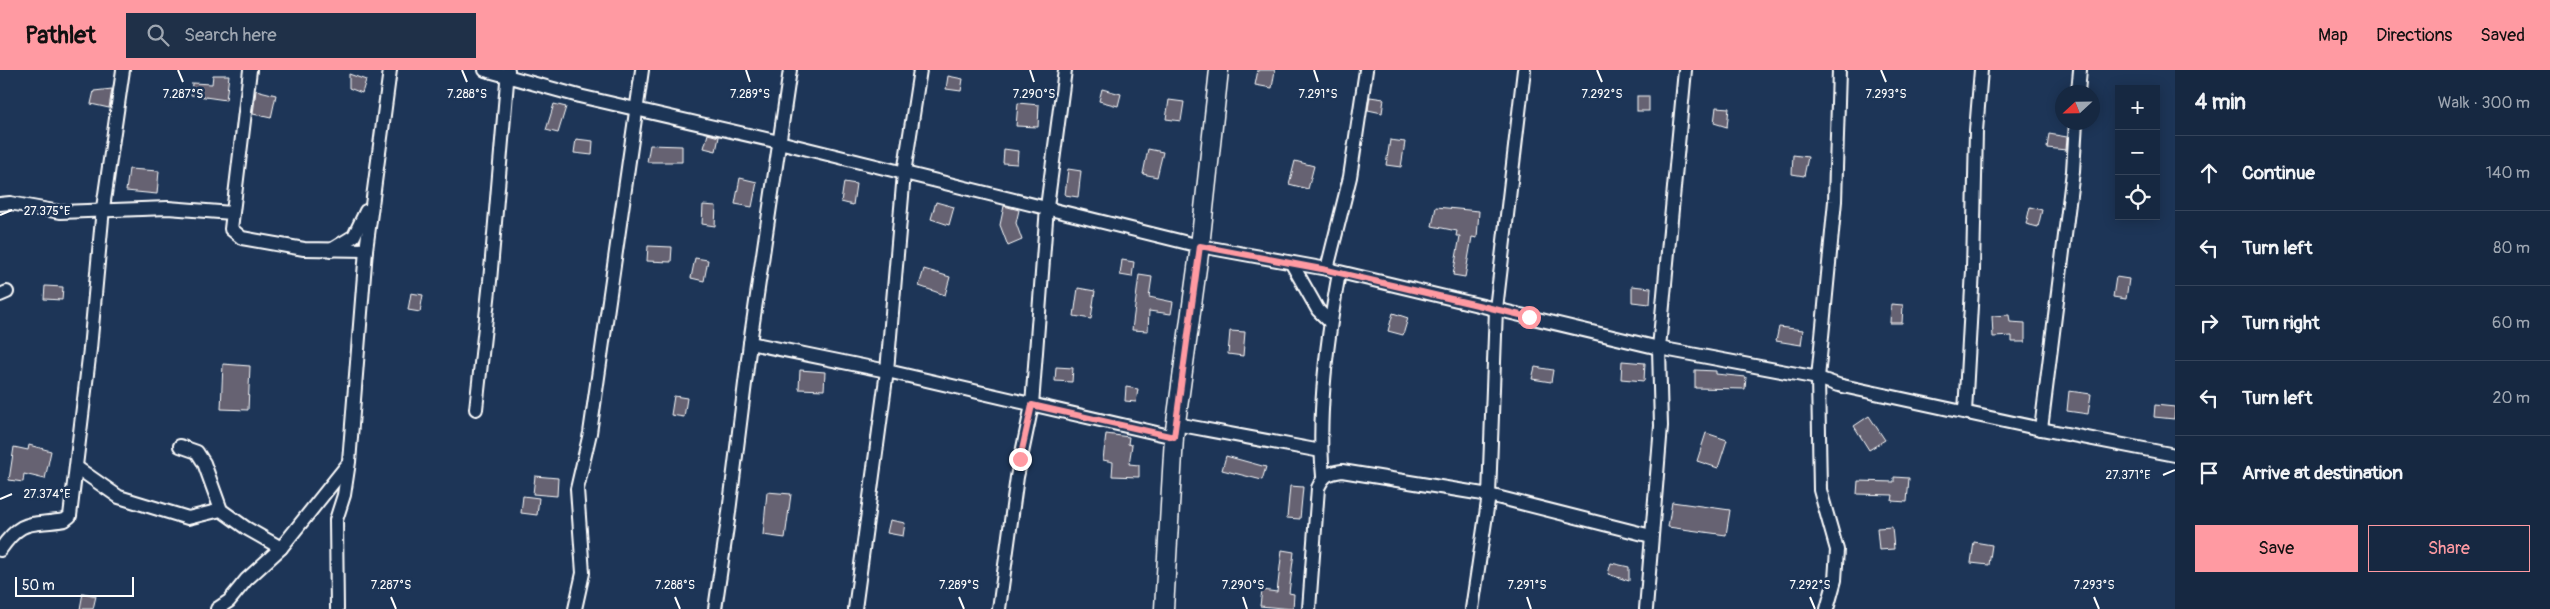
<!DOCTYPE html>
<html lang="en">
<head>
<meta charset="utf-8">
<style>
	:root { --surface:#162841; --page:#1f3048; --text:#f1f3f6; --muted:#9ea6b1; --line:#35445a; --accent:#ff9aa2 }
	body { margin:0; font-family:Pangolin,sans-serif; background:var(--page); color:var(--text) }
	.controls { position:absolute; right:15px; top:15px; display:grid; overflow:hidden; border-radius:0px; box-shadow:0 2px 12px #0003 }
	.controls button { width:45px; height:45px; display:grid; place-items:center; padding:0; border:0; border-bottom:1px solid var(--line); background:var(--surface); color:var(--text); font:25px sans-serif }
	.compass { position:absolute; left:2055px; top:15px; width:45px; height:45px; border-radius:50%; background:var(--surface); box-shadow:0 2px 12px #0003; rotate:248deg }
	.scale { position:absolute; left:15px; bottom:12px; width:119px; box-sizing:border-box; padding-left:5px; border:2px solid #fff; border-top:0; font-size:14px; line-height:18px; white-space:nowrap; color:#fff; -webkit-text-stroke:4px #1d3557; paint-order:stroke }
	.stop { position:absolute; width:15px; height:15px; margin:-11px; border:4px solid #ff9aa2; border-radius:50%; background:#fff }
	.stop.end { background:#ff9aa2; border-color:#fff; box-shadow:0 1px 5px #0008 }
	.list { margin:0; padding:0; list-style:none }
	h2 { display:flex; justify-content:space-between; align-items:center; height:65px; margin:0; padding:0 20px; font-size:21px }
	h2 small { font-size:16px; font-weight:400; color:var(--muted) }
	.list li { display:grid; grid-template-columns:32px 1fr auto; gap:15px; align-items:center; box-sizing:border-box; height:75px; padding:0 20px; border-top:1px solid var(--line) }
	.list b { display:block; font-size:19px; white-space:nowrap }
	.list em { font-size:16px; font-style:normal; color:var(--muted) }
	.actions { display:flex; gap:10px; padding:15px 20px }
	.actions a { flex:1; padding:11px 0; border:1px solid var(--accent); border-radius:0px; text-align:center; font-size:18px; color:var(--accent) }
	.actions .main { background:var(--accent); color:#111 }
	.icon { flex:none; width:28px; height:28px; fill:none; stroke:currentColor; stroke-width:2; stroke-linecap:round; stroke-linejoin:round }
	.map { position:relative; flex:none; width:2175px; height:539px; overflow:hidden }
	header { display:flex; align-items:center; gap:30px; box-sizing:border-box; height:70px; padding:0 25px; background:var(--accent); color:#111 }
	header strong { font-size:24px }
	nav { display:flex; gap:28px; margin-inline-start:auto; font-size:18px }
	.search { width:350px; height:45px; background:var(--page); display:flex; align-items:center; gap:12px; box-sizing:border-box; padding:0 18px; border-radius:0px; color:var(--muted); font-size:19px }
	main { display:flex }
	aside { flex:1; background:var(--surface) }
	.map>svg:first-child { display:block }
</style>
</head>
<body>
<header>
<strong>Pathlet</strong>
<div class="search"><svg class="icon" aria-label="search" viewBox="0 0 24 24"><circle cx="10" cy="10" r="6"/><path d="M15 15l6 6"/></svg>Search here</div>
<nav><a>Map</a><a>Directions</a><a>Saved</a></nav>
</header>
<main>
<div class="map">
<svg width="2175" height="539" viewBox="0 0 2175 539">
	<rect width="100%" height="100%" fill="#1d3557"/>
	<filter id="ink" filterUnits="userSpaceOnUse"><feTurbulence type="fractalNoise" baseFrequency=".02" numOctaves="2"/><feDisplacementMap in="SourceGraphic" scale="10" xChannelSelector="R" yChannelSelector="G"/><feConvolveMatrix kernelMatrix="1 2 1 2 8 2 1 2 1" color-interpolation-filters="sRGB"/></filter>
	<g filter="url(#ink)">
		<!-- building -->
		<g fill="#666272" stroke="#fff">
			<path d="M1258,0h17l-3,18 -17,-3z"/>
			<path d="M349,4l17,6 -4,13 -13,-5z"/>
			<path d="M213,5h16l-3,25 -35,-5 1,-12 20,1z"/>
			<path d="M948,6l15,3 -2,12 -15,-2z"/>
			<path d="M112,19l-3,19 -18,-4 3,-13z"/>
			<path d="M1102,19l19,5 -3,12 -19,-5z"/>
			<path d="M256,20l20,5 -5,23 -18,-4z"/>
			<rect x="1637" y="26" width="12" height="15"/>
			<path d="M1370,27l14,2 -2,14 -14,-3z"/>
			<path d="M1169,30l15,2 -3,19 -15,-2z"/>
			<path d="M1018,33l21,2 -1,22 -22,-1z"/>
			<path d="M554,34l12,3 -8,26 -12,-3z"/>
			<path d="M1716,37l13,1 -2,19 -13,-4z"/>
			<path d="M708,64l11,3 -3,14 -12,-3z"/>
			<path d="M2049,64l18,3 -1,13 -19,-2z"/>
			<path d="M576,69l17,2 -1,14 -18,-2z"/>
			<path d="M1390,70l15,2 -4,25 -15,-2z"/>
			<path d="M650,75l32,1v16h-35z"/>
			<path d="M1004,79l14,2 -1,13 -14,-1z"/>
			<path d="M1148,79l15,3 -6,25 -14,-3z"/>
			<path d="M1793,85l15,2 -4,19 -12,-2z"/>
			<path d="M1295,91l19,5 -6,23 -19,-5z"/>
			<path d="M129,99l30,2 -2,23 -31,-3z"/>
			<path d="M1068,99l13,2 -3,26 -13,-2z"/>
			<path d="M740,108l17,4 -5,25 -17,-3z"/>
			<path d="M844,112l12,2 -3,21 -12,-3z"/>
			<path d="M936,132l18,5 -5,18 -18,-6z"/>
			<path d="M703,135l13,1 -1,20 -13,-2z"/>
			<path d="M1004,136l15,4 -3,13 6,17 -14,6 -8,-21z"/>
			<path d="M1436,137l43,4 -2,27 -5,-1 -7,40 -12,-2 7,-39h-4l1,-5 -25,-5z"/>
			<path d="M2030,137l12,3 -4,17 -12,-3z"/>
			<path d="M648,176l24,1 -1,15 -24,-1z"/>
			<path d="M695,188l13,2 -4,21 -13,-3z"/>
			<path d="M1122,190l12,2 -2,15 -12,-2z"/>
			<path d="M924,199l26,8 -5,18 -26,-9z"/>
			<path d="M1139,205l13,2 -3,20 24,5 -2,12 -22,-3 -1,20 -16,-1z"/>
			<path d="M2116,207l13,2 -3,20 -13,-2z"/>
			<path d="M45,216l18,1 -1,13 -18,-1z"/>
			<path d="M1632,216l19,2 -1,16 -18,-2z"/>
			<path d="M1078,218l17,3 -4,28 -17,-3z"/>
			<path d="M411,223l12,2 -3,17 -12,-2z"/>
			<path d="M1891,234l12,1 -1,18h-12z"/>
			<path d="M1393,243l15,5 -5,17 -15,-4z"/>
			<path d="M2009,245l1,7 15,1v19h-13v-6l-19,1 -1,-21z"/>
			<path d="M1779,257l24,3 -2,15 -25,-4z"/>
			<path d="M1230,261l15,1 -2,24 -15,-2z"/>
			<path d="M1622,291l23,2 -1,18 -23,-2z"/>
			<path d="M223,294l27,2 -2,44 -27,-1z"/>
			<path d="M1056,297l17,1 -1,14 -17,-1z"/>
			<path d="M1535,297l18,3 -2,12 -19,-3z"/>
			<path d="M800,300l25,2 -1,18 -25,-1z"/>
			<path d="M1695,300l21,1v3l30,3 -1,12 -50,-1z"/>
			<path d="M1126,317l12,2 -2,13 -11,-1z"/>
			<path d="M2069,321l22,3 -3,20 -21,-3z"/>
			<path d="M674,326l13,2 -3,19 -13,-2z"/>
			<path d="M2155,335l20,2 -1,12 -20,-2z"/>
			<path d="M1869,346l16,24 -16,10 -15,-24z"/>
			<path d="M1706,363l21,7 -9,28 -21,-7z"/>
			<path d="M1106,364l23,3 -1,7 4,1 -3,19 10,1v12l-27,-1 1,-14 -10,-2z"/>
			<path d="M29,375l22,6 -6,28 -21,-5 -1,8 -14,-2 5,-33 14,3z"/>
			<path d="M1226,386l40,11 -4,13 -40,-10z"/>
			<path d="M535,406l23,2 -1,18 -24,-2z"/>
			<path d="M1894,407l15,1 -2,24 -15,-1 1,-6 -36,-1 1,-13 36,1z"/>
			<path d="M1290,416l13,1 -3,32 -13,-1z"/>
			<path d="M767,422l24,2 -6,44 -22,-3z"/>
			<path d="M523,426l16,2 -2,17 -16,-2z"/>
			<path d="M1672,432l58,8 -4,25 -58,-8z"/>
			<path d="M890,450l15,3 -2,13 -16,-3z"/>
			<path d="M1892,457l2,22 -15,1 -2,-22z"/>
			<path d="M1974,472l18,3 -3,20 -18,-2z"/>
			<path d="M1282,480l12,2 -5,41 5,1 -1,15 -33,-3 2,-16 15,2z"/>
			<path d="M1611,493l18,4v14l-21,-7z"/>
			<path d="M83,523l13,3 -3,13h-13z"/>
		</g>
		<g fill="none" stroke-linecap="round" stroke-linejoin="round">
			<!-- street casing -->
			<g stroke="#fff" stroke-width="16">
				<g id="street">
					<path d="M250,0l-19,159 11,9 62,11 62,1"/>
					<path d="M485,0l94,26 200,46 421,104 127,23 332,79 159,30 20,7 203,44 134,26"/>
					<path d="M2078,22l2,-22"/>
					<path d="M0,134l10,-1 50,9 108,-4 64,5"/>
					<path d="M331,180l23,-14 12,-25"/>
					<path d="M1292,194l26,46 12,12"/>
					<path d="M1327,199l23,-92 16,-107"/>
					<path d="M0,225l7,-3"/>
					<path d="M750,273l137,28 287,66"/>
					<path d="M476,339l14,-128 18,-211"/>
					<path d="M1965,342l8,-142 3,-139 5,-61"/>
					<path d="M1176,354l145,27"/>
					<path d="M2041,359l32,-258 3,-49"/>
					<path d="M180,376l17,6 7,11 17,47"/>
					<path d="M76,397l43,30 69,21 33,-8 25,18 35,20"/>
					<path d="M1323,406c-6,-62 5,-142 16,-203"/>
					<path d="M0,480c23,-33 30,-24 65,-30l5,-4 20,-167 13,-141 20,-138"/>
					<path d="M217,539l12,-8 17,-21 35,-32 67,-84"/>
					<path d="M337,539l-1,-89 8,-25 5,-33 17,-212 24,-180"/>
					<path d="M575,539l8,-36 -6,-84 13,-56 52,-363"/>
					<path d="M715,539l13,-89 22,-177 40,-273"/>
					<path d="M855,539l32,-238 17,-198 16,-103"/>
					<path d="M999,539l18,-132 15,-72 15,-198 18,-137"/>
					<path d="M1309,539l9,-121c6,-13 10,-15 24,-17l147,24 162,41"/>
					<path d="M1472,539l17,-114 7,-186 28,-239"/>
					<path d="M1646,539l15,-183 -2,-78 26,-278"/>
					<path d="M1827,539l8,-29 2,-30 -17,-60 -2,-112 17,-177 4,-131"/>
				</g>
			</g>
			<!-- secondary casing -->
			<g stroke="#fff" stroke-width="21">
				<path id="secondary" d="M1164,539l10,-172 26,-191 19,-176"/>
			</g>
			<!-- street -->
			<use href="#street" stroke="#1d3557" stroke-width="12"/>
			<!-- secondary -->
			<use href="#secondary" stroke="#1d3557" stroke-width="18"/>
		</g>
	</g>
	<g fill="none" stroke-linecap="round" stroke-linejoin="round" filter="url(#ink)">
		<!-- route -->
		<path stroke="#ff9aa2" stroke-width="6" d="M1020,389l12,-54 142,32 26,-191 127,24 202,47"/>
	</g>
	<!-- ticks -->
	<path fill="none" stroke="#fff" stroke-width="2" d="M178,0l5,12M462,0l5,12M746,0l4,12M1030,0l4,12M1314,0l4,12M1597,0l5,12M1881,0l5,12M0,145l12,-5M2163,405l12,-5M0,429l12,-5M391,527l5,12M675,527l5,12M959,527l5,12M1243,527l4,12M1527,527l4,12M1810,527l5,12M2094,527l5,12"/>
	<g font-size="12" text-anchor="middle" fill="#fff" stroke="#1d3557" stroke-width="5" stroke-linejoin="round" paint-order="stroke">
		<text x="183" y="28">7.287°S</text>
		<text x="467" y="28">7.288°S</text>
		<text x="750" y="28">7.289°S</text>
		<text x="1034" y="28">7.290°S</text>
		<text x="1318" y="28">7.291°S</text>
		<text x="1602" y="28">7.292°S</text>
		<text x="1886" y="28">7.293°S</text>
		<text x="47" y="145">27.375°E</text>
		<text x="2128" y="409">27.371°E</text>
		<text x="47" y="428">27.374°E</text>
		<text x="391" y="519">7.287°S</text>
		<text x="675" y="519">7.288°S</text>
		<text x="959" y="519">7.289°S</text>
		<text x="1243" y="519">7.290°S</text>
		<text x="1527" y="519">7.291°S</text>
		<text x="1810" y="519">7.292°S</text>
		<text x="2094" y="519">7.293°S</text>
	</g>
</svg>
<div class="controls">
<button>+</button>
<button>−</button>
<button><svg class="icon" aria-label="locate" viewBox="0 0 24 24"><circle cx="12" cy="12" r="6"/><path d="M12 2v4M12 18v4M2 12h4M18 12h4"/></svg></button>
</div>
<svg class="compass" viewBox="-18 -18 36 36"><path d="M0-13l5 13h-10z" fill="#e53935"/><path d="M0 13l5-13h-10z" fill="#9ea6b1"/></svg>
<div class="scale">50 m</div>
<div class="stop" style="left:1529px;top:247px"></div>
<div class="stop end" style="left:1020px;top:389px"></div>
</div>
<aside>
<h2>4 min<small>Walk · 300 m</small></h2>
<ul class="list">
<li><svg class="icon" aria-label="ahead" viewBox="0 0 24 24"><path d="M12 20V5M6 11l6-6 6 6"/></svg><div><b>Continue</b></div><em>140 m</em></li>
<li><svg class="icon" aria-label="left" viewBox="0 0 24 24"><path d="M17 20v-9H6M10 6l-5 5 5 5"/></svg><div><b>Turn left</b></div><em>80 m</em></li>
<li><svg class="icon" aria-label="right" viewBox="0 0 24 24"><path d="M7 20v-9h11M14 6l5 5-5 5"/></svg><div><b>Turn right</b></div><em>60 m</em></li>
<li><svg class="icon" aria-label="left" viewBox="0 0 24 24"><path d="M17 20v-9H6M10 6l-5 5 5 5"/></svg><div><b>Turn left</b></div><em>20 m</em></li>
<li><svg class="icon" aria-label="arrive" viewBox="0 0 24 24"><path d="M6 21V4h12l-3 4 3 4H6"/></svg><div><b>Arrive at destination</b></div></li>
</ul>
<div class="actions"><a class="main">Save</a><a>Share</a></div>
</aside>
</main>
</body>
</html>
